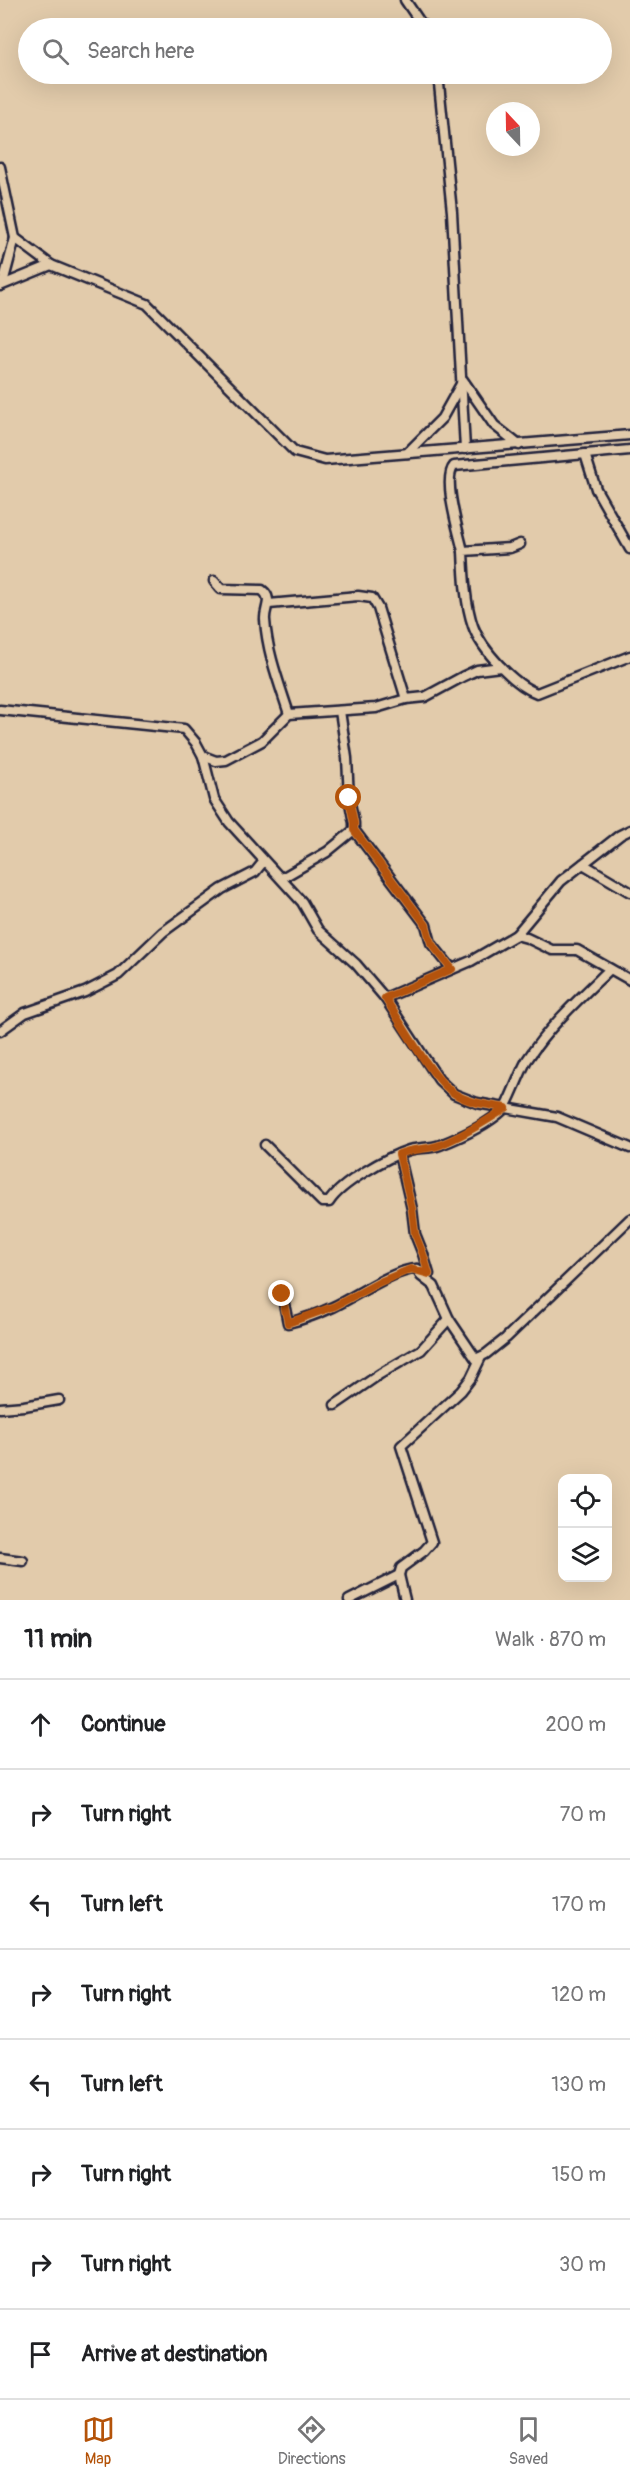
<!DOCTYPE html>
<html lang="en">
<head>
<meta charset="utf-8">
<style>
	:root { --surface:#fff; --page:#f6f6f6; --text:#202124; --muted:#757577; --line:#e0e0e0; --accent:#b45309 }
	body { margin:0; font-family:Pangolin,sans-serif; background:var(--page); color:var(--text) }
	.controls { position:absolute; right:18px; bottom:18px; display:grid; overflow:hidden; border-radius:12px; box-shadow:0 6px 24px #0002 }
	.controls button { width:54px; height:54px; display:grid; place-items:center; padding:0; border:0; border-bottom:2px solid var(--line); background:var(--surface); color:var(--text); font:30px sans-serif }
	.compass { position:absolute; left:486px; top:102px; width:54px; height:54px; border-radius:50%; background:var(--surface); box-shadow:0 6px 24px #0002; rotate:338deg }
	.stop { position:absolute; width:18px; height:18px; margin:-14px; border:4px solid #b45309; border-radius:50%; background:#fff }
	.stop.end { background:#b45309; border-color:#fff; box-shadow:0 2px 6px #0008 }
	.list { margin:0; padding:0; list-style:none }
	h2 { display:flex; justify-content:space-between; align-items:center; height:78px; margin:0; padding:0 24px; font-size:26px }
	h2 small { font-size:20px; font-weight:400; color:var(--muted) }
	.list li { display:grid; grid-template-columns:39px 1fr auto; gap:18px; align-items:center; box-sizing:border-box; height:90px; padding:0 24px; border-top:2px solid var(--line) }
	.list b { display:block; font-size:22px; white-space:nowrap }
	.list em { font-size:20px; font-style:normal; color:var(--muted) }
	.icon { flex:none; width:33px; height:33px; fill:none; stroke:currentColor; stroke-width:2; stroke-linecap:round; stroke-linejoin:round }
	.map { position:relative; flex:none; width:630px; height:1600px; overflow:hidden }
	.search { position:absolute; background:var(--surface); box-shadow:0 6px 24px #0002; left:18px; right:18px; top:18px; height:66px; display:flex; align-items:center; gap:15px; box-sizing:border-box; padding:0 21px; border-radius:33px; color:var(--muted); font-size:22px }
	.sheet { height:798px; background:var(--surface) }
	nav { display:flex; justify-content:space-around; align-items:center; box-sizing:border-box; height:84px; border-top:2px solid var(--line); background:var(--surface); font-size:16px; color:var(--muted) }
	nav a { display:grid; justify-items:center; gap:3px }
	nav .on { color:var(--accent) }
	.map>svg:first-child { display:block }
</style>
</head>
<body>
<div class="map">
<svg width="630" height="1600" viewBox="0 0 630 1600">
	<rect width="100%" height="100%" fill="#e2cbab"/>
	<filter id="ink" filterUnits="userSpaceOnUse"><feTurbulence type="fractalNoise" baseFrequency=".0167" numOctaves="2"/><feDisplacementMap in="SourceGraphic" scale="12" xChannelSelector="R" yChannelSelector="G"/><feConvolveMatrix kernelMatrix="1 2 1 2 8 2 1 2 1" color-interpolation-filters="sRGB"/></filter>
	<g filter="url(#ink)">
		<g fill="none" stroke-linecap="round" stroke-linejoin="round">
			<!-- minor casing -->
			<g stroke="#22223b" stroke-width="13">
				<g id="minor">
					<path d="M405,0l19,28"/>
					<path d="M438,74l14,138 13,237"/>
					<path d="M0,167l15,71 36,27 96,39 148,148 30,8 305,-25"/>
					<path d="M3,283l12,-45"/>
					<path d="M0,286l51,-21"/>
					<path d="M463,380l31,45 25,20"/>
					<path d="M407,453l35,-35 19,-34"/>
					<path d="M585,454l11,35 34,60"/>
					<path d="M520,544l-10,4 -47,3c1,23 2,52 10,75 8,23 41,59 64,67l93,-37"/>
					<path d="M463,551c-4,-18 -21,-72 -9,-85l176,-16"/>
					<path d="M214,581l7,8 41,1c12,9 2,18 3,30 2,32 14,63 24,94"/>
					<path d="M269,604l89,-8 14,2 6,10 28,91"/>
					<path d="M0,710l184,19 12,14 7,13 11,43 15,23 73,80 16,28 38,34 29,34 54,82 15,14 23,9 80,14 73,31"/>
					<path d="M203,756l13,5 10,-1 36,-19 27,-27 87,-6 30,-9 19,-2 37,-20 15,-7 24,-3"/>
					<path d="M354,830l72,95 5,18 21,26"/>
					<path d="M583,864l47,28"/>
					<path d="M282,878l45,-26 27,-22v-7l-5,-25 -2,-40 -7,-47"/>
					<path d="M516,935l11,3 25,12h25l53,30"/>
					<path d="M385,998l86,-37 45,-26 45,-54 59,-46 10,-5"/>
					<path d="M0,1031l25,-18 60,-21 33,-17 45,-43 59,-43 33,-17 9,-11"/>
					<path d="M265,1145l57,57h7c12,-19 58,-45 80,-52 10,-3 21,-1 31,-5 21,-8 47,-20 64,-36 4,-4 17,-39 23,-49 23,-35 53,-62 83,-91"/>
					<path d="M399,1154l13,55 3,25 8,20 6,20 -12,-5 4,7 13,10 15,33 27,40 10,-5 20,-16 124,-119"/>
					<path d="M282,1294l6,29c16,-4 30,-9 45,-16 20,-9 63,-39 84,-38"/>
					<path d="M335,1405l45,-31 41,-24 28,-31"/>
					<path d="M0,1408l24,-2 35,-6"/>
					<path d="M0,1558l23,3"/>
					<path d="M349,1600l50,-25"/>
					<path d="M405,1600l-6,-25 2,-7 23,-17 8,-9 -31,-96 60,-55 10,-13 10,-21"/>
				</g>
			</g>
			<!-- minor -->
			<use href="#minor" stroke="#e2cbab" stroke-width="8"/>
		</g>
	</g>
	<g fill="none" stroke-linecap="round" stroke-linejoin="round" filter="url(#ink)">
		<!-- route -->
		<path stroke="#b45309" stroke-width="8" d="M282,1294l6,29 47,-17 45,-24 31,-13 18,5 -6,-20 -8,-20 -3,-25 -13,-55c14,-6 29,-4 41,-9 24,-10 45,-23 66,-37 -17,-3 -39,-5 -54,-16 -22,-17 -51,-69 -67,-94l67,-29 -21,-26 -5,-18 -72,-95v-7l-5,-25"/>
	</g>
</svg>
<div class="controls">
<button><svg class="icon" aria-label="locate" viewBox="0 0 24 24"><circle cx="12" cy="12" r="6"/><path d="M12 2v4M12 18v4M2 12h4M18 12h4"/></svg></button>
<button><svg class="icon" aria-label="layers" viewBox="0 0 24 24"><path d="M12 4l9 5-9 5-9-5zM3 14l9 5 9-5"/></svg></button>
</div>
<svg class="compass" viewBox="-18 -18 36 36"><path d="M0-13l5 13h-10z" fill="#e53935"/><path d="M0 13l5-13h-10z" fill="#757577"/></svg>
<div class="stop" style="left:349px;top:798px"></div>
<div class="stop end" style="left:282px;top:1294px"></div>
<div class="search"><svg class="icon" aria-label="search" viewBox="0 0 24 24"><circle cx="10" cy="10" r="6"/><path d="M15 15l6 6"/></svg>Search here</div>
</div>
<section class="sheet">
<h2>11 min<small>Walk · 870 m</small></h2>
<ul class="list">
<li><svg class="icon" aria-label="ahead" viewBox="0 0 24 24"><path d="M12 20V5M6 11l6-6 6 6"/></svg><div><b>Continue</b></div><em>200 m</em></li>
<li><svg class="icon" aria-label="right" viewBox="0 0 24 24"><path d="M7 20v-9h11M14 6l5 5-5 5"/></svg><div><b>Turn right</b></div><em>70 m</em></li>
<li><svg class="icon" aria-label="left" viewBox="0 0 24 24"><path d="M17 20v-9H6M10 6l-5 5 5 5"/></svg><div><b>Turn left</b></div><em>170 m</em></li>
<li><svg class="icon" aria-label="right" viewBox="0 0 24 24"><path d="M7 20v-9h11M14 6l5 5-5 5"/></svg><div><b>Turn right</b></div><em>120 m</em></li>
<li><svg class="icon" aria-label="left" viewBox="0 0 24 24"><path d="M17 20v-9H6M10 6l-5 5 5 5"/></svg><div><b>Turn left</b></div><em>130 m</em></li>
<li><svg class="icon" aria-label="right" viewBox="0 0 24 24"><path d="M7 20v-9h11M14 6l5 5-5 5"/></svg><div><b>Turn right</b></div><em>150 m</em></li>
<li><svg class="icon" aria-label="right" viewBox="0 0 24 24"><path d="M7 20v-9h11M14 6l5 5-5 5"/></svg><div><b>Turn right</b></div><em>30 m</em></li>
<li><svg class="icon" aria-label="arrive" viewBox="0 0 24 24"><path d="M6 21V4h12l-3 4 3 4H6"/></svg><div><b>Arrive at destination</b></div></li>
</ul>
</section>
<nav>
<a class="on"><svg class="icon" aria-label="map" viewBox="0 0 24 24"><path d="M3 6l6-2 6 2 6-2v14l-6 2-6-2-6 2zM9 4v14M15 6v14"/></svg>Map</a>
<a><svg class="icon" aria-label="directions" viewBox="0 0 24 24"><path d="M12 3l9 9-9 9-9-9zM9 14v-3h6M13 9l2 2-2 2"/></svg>Directions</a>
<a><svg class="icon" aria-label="saved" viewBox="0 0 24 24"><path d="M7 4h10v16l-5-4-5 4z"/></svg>Saved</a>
</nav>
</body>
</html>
